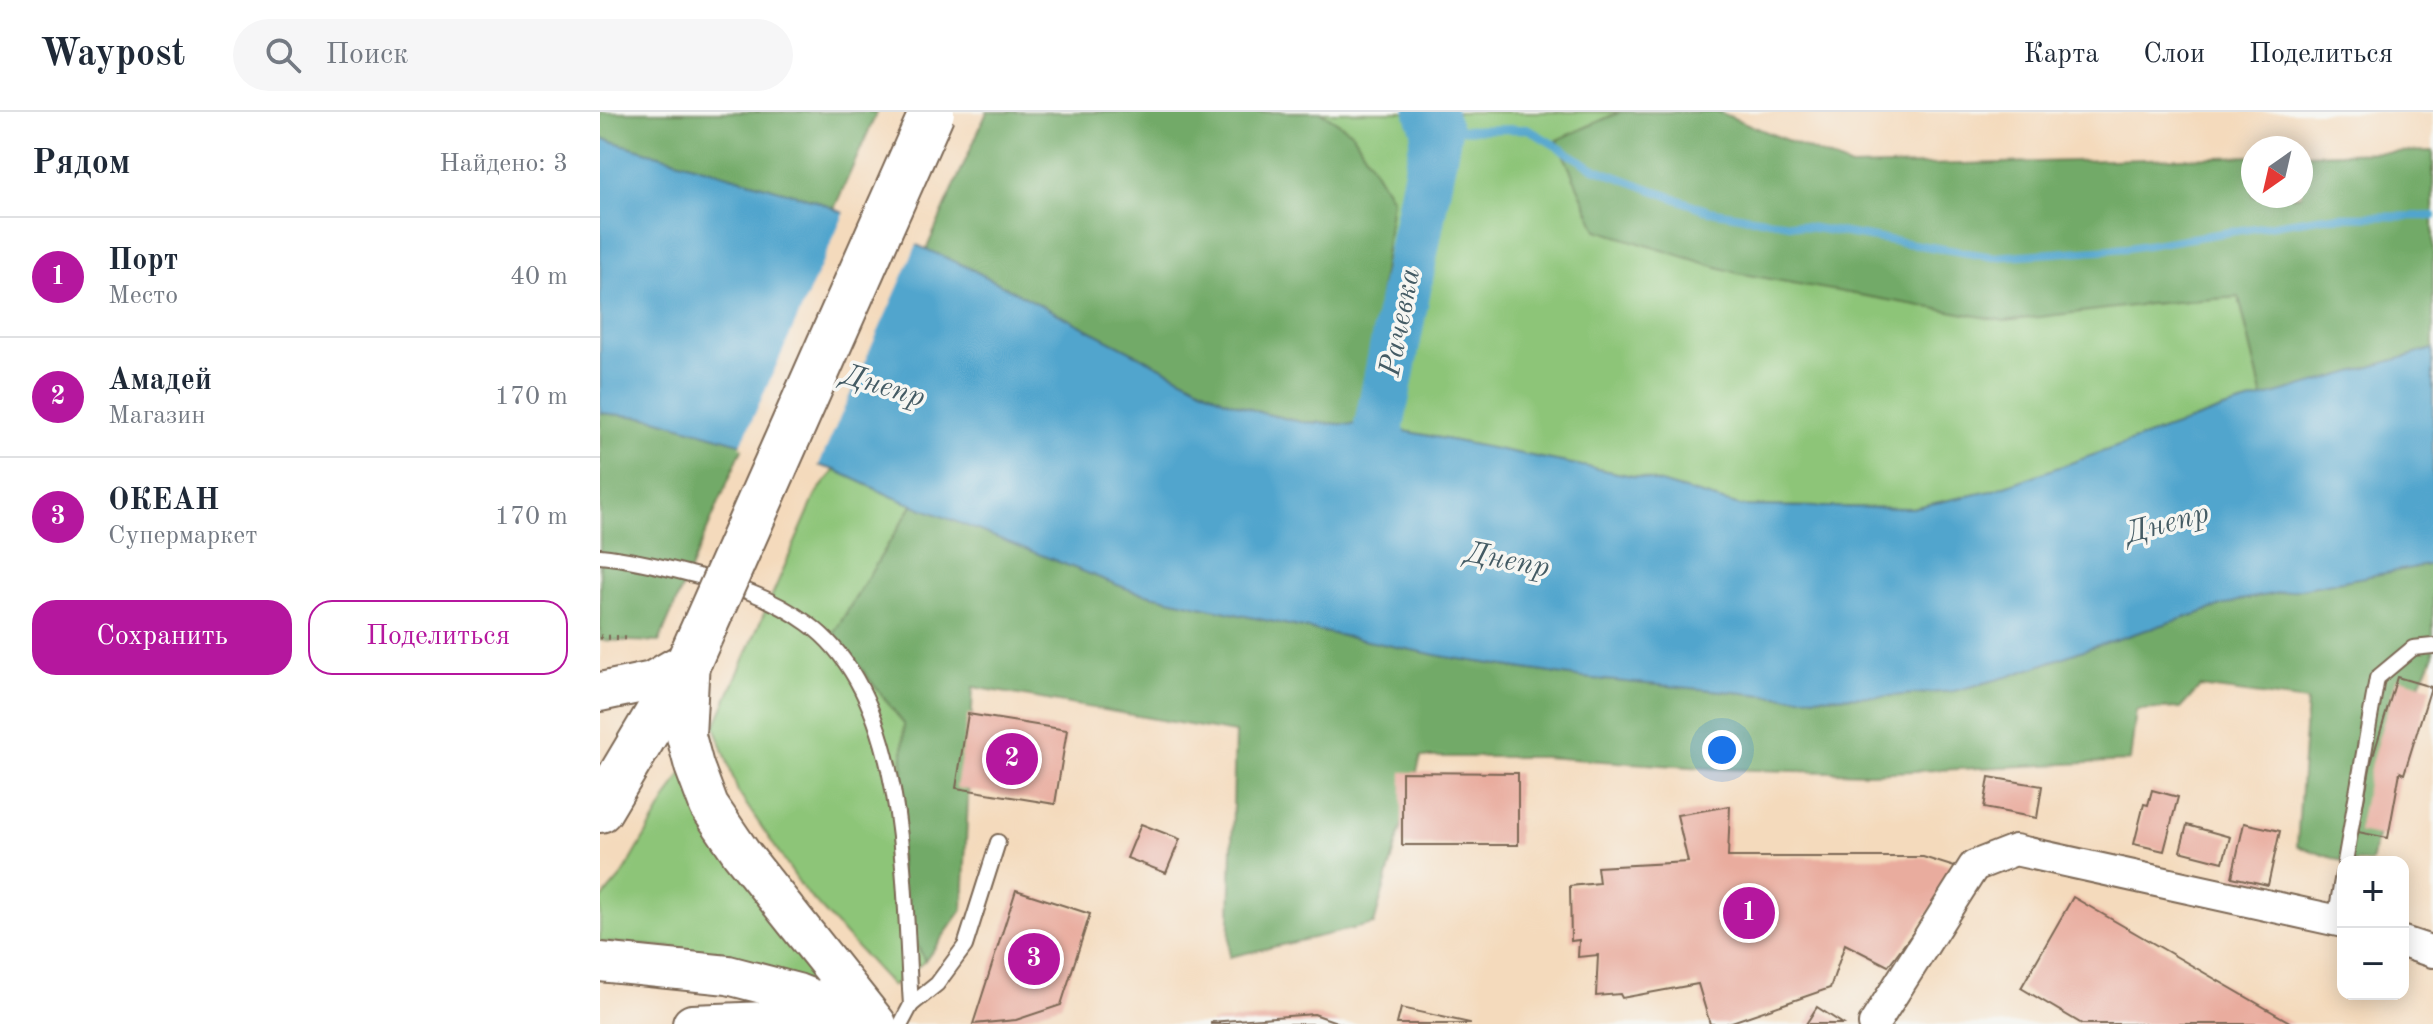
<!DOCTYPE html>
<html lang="ru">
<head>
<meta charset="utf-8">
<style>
	:root { --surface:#fff; --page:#f6f6f7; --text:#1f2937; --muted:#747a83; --line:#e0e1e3; --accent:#b5179e }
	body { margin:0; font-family:"Old Standard TT",serif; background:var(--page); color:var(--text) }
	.controls { position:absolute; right:24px; bottom:24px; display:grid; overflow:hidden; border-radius:16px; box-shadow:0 4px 20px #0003 }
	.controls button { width:72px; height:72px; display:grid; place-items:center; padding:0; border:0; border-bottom:2px solid var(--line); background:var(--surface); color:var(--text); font:40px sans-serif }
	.compass { position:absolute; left:1641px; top:24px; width:72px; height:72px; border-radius:50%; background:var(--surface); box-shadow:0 4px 20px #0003; rotate:214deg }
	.you { position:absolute; left:1122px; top:638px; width:28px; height:28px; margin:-20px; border:6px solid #fff; border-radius:50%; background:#1a73e8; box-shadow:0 0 0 12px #1a73e833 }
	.badge { display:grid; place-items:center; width:52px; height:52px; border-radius:50%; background:var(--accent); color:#fff; font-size:26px; font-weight:700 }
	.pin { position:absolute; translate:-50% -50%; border:4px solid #fff; box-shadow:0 2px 8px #0006 }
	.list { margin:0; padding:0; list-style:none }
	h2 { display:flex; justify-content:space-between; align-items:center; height:104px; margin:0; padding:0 32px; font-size:34px }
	h2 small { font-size:26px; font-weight:400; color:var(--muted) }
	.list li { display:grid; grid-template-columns:52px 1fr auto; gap:24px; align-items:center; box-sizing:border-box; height:120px; padding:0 32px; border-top:2px solid var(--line) }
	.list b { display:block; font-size:30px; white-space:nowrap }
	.list p { margin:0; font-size:26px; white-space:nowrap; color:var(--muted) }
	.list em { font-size:26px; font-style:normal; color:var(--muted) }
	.actions { display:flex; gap:16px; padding:24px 32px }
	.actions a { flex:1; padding:18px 0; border:2px solid var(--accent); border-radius:24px; text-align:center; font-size:28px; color:var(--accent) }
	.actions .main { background:var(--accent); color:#fff }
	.icon { flex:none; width:44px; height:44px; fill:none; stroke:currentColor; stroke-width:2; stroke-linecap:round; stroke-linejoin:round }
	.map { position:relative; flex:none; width:1833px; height:912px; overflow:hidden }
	header { display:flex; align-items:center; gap:48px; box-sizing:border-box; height:112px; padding:0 40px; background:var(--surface); border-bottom:2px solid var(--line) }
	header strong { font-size:38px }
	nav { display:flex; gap:44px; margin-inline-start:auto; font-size:28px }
	.search { width:560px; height:72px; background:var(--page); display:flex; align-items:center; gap:20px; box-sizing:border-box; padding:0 28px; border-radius:44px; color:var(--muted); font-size:30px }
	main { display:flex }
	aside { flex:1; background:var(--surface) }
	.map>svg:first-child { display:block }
</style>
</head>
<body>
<header>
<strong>Waypost</strong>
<div class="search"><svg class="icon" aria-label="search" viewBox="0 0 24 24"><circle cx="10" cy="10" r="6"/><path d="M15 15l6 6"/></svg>Поиск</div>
<nav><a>Карта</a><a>Слои</a><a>Поделиться</a></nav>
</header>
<main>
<aside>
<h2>Рядом<small>Найдено: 3</small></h2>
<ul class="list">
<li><span class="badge">1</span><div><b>Порт</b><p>Место</p></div><em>40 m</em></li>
<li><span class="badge">2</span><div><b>Амадей</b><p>Магазин</p></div><em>170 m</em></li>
<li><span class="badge">3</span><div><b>ОКЕАН</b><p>Супермаркет</p></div><em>170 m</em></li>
</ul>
<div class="actions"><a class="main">Сохранить</a><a>Поделиться</a></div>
</aside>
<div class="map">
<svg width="1833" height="912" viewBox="0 0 1833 912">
	<rect width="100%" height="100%" fill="#f6f6f2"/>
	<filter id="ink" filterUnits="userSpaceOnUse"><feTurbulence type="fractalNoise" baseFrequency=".0125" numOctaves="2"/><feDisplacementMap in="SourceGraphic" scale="16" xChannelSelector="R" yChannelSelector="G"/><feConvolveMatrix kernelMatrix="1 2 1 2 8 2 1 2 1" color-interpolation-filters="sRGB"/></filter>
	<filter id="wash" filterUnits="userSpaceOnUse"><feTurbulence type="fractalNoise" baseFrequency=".006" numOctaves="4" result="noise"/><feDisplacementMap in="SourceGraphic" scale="32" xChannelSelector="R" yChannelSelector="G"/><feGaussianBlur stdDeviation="1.8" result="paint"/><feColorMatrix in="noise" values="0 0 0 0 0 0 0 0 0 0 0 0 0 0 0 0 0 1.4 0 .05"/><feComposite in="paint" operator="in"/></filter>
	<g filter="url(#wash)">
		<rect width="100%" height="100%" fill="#f4dabc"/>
		<!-- green -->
		<g fill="#8dc578" stroke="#64784b" stroke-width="2">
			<path d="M721,0h299l-63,28 592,164 90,-7 24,101 -39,11 -232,82 -81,17 -171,-2 -97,-28 -264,-52 -5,-81 18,-146z"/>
			<path d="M235,358l78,34 -79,129 70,91 -6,183 27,54 -33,25 -88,-96 -66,-98 -23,-66 102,-234z"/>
			<path d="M90,646l166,237 -178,-47 -78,-6v-41l24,-28z"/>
		</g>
		<!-- forest -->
		<g fill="#72aa68" stroke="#566a43" stroke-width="2">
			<path d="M0,0h277l-43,97 -20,-9 -214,-62z"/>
			<path d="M387,0h334l31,20 40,67 -18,146 5,81 -78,-4 -39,-9 -37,-13 -258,-133 -41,-17z"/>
			<path d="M1020,0h99l132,55 402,-11v40h48v-42l132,-3v198l-170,49 -24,-101 -90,7 -144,17 -268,-48 -140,-43 -40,-90z"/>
			<path d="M0,301l52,5 92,26 -85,198 -59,-2z"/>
			<path d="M313,392l220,87 107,24 206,42 137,21 204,19 103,-1 64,-5 56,-15 79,-28 152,-48 192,-36v93l-24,48 -38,157h-26l-48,-16 10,-145 -107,-14 -19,21 -45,2 -6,51 -259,12 -151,-4 -177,-12h-122l-47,167 -145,33 6,-224 -262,-46 -10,222 -38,52 -27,-54 6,-183 -70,-91z"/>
		</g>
		<!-- water -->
		<path fill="#51a5cd" stroke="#466876" stroke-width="2" d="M0,26l214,62 153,67 258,133 37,13 39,9 78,4 264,52 97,28 172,2 79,-17 233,-82 209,-60v215l-192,36 -152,48 -79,28 -56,15 -64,5 -103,1 -204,-19 -137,-21 -206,-42 -107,-24 -240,-94 -58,-27 -183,-52 -52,-5z"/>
		<!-- pier -->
		<path fill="#f4dabc" d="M246,98l72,32 -101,227 -77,-22z"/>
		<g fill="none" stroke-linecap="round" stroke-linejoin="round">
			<!-- stream -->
			<path stroke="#51a5cd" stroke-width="8" d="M837,18l91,-1 63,38 118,44 284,46 135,-9 196,-31 109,-1"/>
			<!-- river -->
			<path stroke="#51a5cd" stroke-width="50" d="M785,383l-6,-69 58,-296 -7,-18"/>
		</g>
		<g id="blocks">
			<!-- building -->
			<g fill="#e9ac9e">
				<path d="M1797,565l34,10 -27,87 -4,-2 -12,66 -30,-6 13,-69z"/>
				<path d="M368,602l99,16 -12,74 -99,-16z"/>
				<path d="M802,660l116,1v72h-116z"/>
				<path d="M1389,665l53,9 -5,32 -53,-10z"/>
				<path d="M1552,678l26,7 -14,54 -30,-7 10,-40 4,1z"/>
				<path d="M1130,694l-2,51h195l38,12 -73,97 -43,-22 -15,44 -104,36h-16l-12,-40 -76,14 -2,-4 -24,2 2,-41 -20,2 1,-17 -8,1 -1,-55 29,-3 -2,-16 91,-5 -11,-47z"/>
				<path d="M1644,711l36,8 -12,54 -36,-8z"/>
				<path d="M541,712l39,15 -14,34 -39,-15z"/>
				<path d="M1587,713l43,12 -7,25 -43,-11z"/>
				<path d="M416,778l74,24 -29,91 -45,15 -43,4z"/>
				<path d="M1473,785l220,127h-211l-61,-36z"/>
				<path d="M1217,895l26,17h-37z"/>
				<path d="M801,896l69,15v1h-73z"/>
				<path d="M714,902l28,10h-131v-2z"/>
			</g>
		</g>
	</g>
	<g filter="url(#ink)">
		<use href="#blocks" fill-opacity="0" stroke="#7c6855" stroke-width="2"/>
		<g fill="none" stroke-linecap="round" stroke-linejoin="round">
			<!-- service casing -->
			<g stroke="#7c6855" stroke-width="18">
				<g id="service">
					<path d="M0,444c31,3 60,10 90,18 42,10 81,23 117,49 103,73 96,268 104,382l-10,19"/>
					<path d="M1745,750l32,-184 36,-30 20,-2"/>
					<path d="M1735,808l8,-46"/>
					<path d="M311,893l26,-21 28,-38 33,-104"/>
				</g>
			</g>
			<!-- minor casing -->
			<g stroke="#7c6855" stroke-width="34">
				<g id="minor">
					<path d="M1803,830l30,10"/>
					<path d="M1274,912l100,-158 41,-16 328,72"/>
				</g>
			</g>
			<!-- tertiary casing -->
			<g stroke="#7c6855" stroke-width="42">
				<g id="tertiary">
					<path d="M90,547l-4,77 8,30 15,40 32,47 136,171"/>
					<path d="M0,580l52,-11 38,-22"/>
					<path d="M0,850l128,13 69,18 78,31"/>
					<path d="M92,912l99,-4 54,3"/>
				</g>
			</g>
			<!-- primary casing -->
			<g stroke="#7c6855" stroke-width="48">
				<path id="primary" d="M0,698l90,-151"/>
			</g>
			<!-- path -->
			<path stroke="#7c6855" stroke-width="5" stroke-dasharray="2 6" stroke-linecap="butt" d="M0,525l31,1"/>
			<!-- service -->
			<use href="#service" stroke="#fff" stroke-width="14"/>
			<!-- minor -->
			<use href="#minor" stroke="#fff" stroke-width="30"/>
			<!-- tertiary -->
			<use href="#tertiary" stroke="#fff" stroke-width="38"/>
			<!-- primary -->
			<use href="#primary" stroke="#fff" stroke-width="44"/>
			<!-- primary-bridge casing -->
			<g stroke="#7c6855" stroke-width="48" stroke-linecap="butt">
				<path id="primary-bridge" d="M90,547l242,-547"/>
			</g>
			<!-- primary-bridge -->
			<use href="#primary-bridge" stroke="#fff" stroke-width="44"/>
		</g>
	</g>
	<g text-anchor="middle" stroke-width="7" stroke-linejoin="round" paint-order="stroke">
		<!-- water labels -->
		<g font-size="30" font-style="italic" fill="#445b64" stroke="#f6f6f2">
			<text transform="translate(799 210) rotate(-79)" y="10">Рачевка</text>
			<text transform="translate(284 273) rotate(17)" y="10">Днепр</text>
			<text transform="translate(1567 410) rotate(-15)" y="10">Днепр</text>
			<text transform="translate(908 447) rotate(11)" y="10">Днепр</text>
		</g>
	</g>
</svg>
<div class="controls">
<button>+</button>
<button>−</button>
</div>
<svg class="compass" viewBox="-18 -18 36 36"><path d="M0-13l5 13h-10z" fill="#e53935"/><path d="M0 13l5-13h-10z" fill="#747a83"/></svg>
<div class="you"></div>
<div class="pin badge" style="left:1149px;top:801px">1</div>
<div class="pin badge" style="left:412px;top:647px">2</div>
<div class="pin badge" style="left:434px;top:847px">3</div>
</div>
</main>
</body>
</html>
